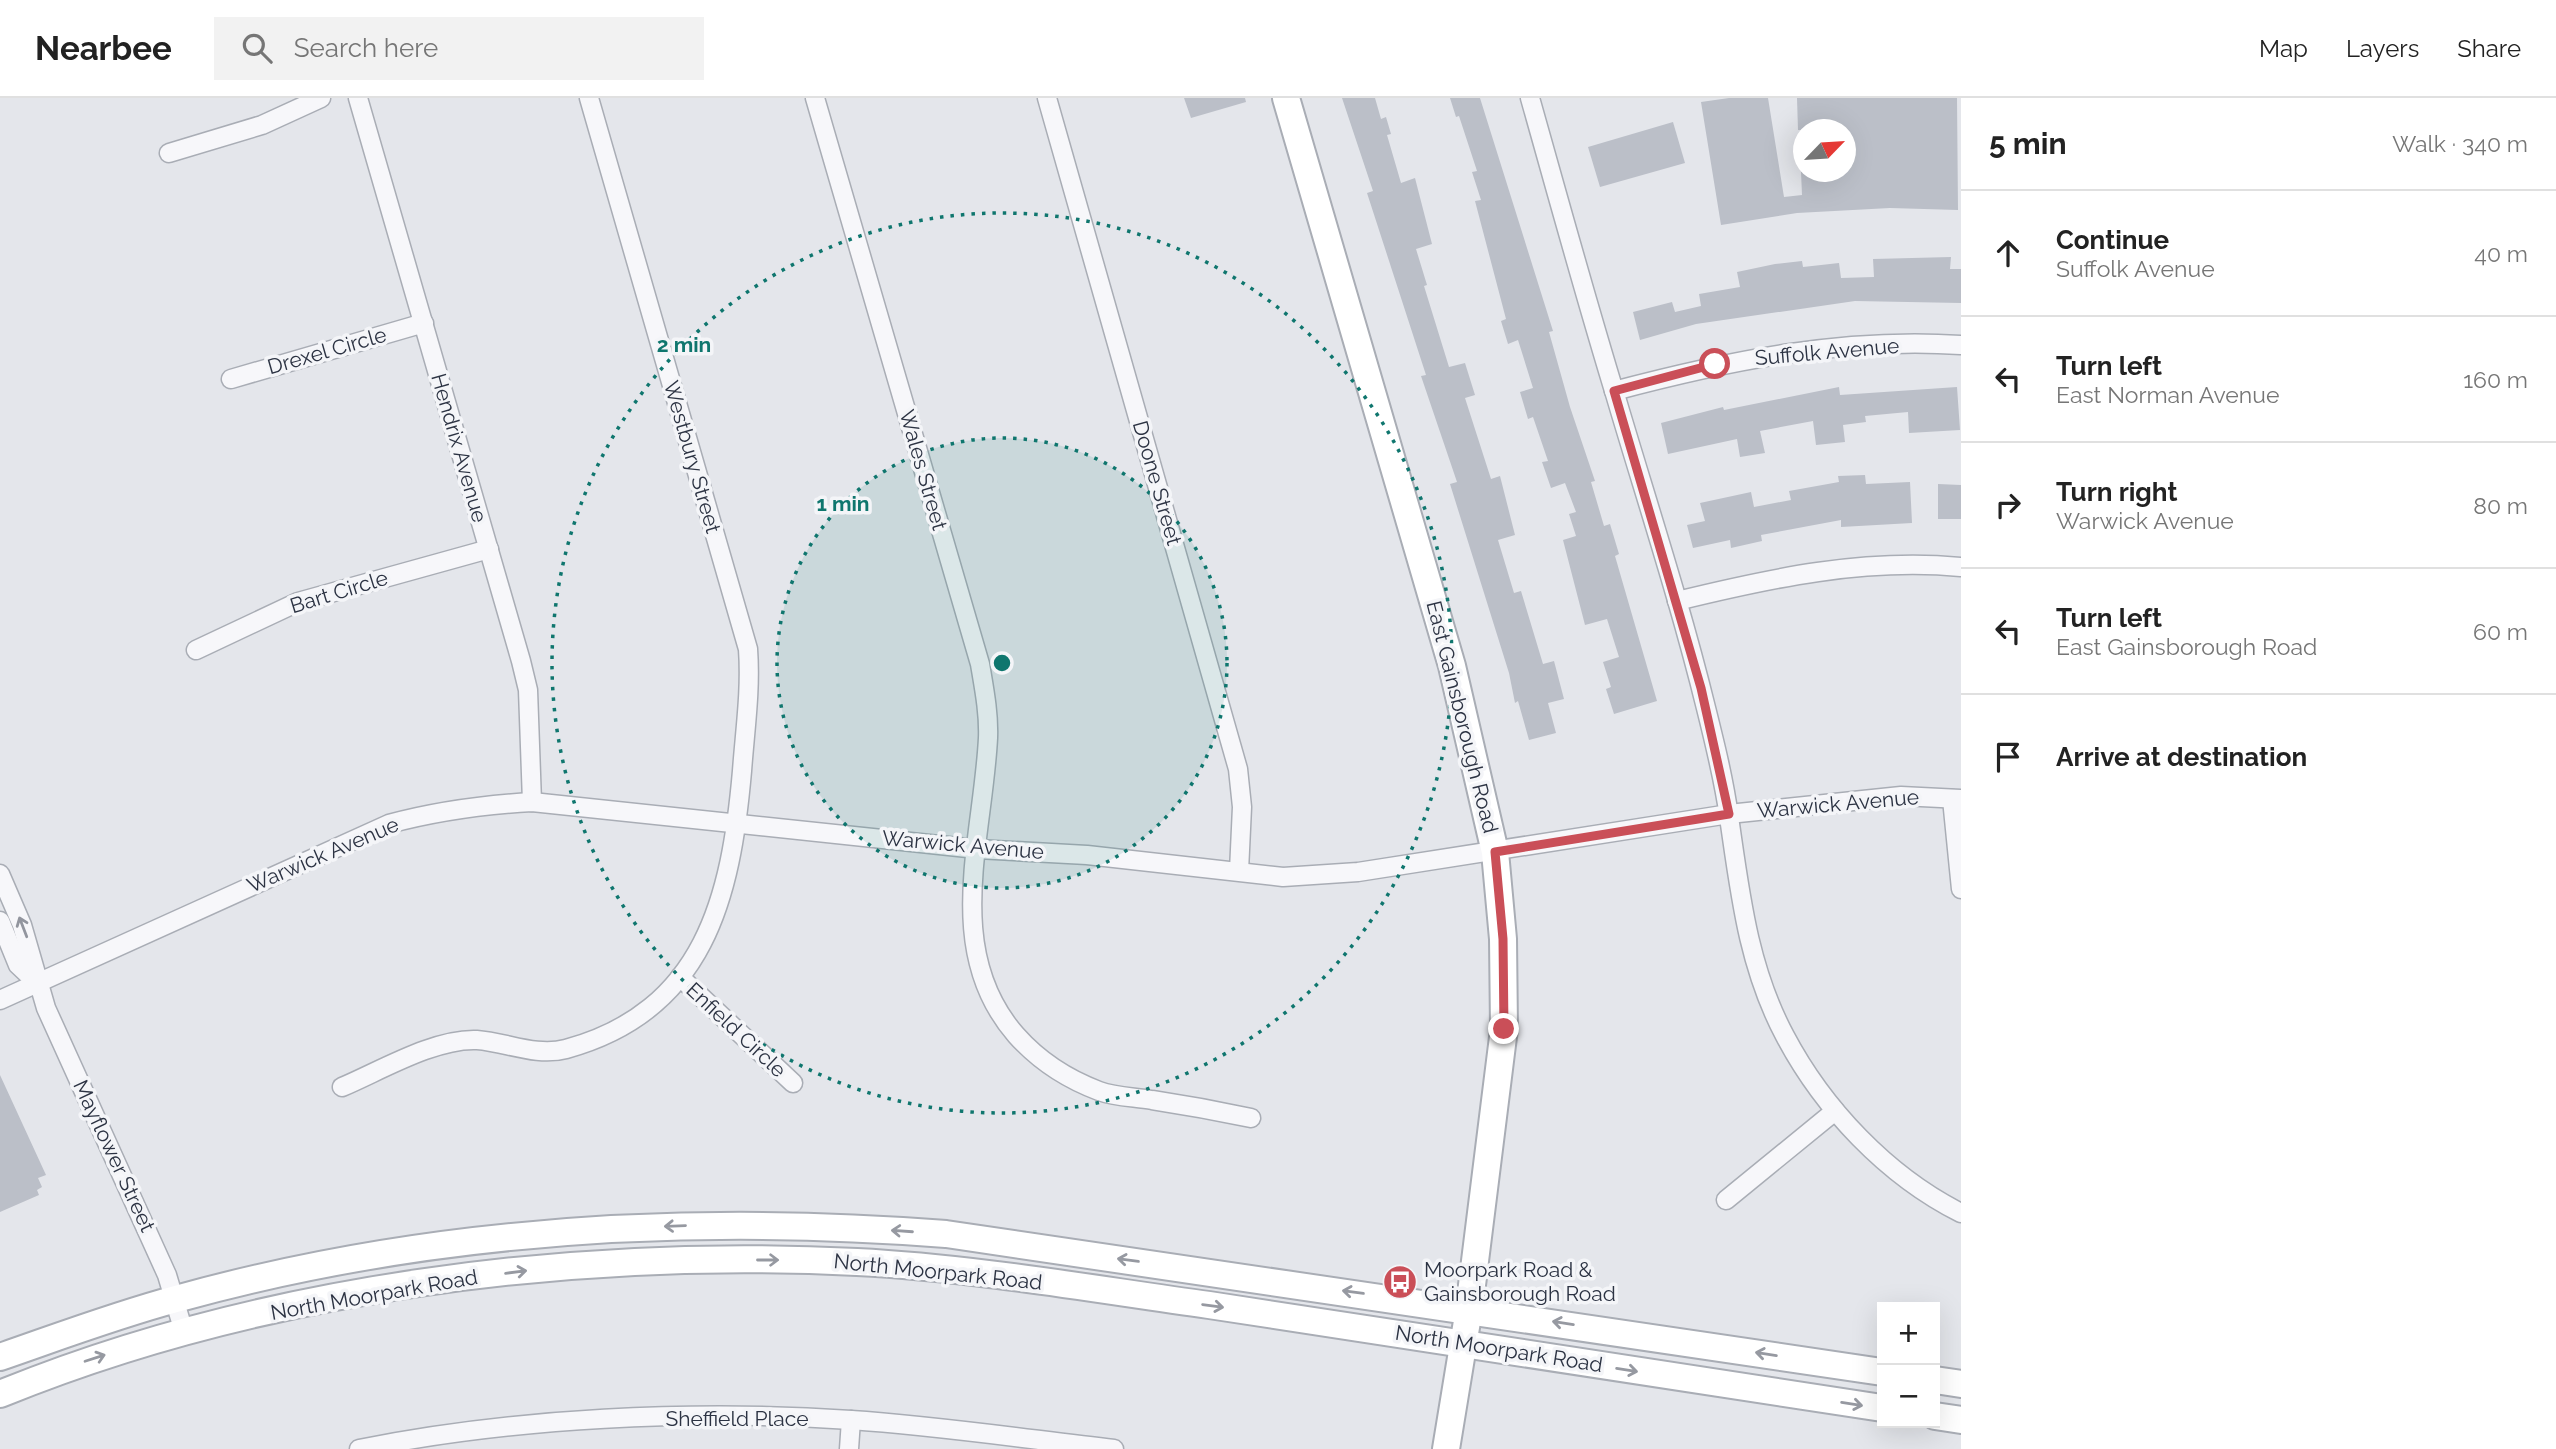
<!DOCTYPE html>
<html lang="en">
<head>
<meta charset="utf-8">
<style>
	:root { --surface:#fff; --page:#f2f2f2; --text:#222; --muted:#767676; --line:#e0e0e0 }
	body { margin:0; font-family:Raleway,sans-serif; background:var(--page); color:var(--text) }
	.controls { position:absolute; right:21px; bottom:21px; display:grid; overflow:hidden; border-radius:0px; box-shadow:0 7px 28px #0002 }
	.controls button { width:63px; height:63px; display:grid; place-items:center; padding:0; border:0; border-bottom:2px solid var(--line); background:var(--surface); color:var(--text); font:35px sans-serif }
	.compass { position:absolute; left:1793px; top:21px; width:63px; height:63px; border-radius:50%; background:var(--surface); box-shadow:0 7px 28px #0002; rotate:65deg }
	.stop { position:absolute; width:21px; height:21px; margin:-16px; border:5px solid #ca4f58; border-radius:50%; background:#fff }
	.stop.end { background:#ca4f58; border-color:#fff; box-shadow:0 2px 7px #0008 }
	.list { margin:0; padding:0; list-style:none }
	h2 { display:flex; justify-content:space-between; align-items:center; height:91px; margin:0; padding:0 28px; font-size:30px }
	h2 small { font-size:23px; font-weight:400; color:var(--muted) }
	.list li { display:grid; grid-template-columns:46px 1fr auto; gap:21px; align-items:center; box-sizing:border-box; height:126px; padding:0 28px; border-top:2px solid var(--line) }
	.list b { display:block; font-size:26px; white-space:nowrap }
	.list p { margin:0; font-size:23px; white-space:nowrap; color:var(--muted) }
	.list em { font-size:23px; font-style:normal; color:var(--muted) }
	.icon { flex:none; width:38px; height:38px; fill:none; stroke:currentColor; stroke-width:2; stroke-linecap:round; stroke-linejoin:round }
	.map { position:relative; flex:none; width:1961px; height:1351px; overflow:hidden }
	header { display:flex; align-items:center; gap:42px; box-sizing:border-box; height:98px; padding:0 35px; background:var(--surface); border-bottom:2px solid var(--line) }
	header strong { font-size:33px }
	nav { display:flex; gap:38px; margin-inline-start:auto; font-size:24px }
	.search { width:490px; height:63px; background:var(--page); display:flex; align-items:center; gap:18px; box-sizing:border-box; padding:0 24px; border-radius:0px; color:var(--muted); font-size:26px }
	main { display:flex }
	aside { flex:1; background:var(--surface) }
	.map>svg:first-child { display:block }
</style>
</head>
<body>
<header>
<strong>Nearbee</strong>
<div class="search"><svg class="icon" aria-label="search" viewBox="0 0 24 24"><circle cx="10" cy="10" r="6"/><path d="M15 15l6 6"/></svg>Search here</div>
<nav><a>Map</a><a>Layers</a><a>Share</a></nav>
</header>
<main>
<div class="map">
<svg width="1961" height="1351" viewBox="0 0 1961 1351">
	<rect width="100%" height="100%" fill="#e4e6eb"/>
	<!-- building -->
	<g fill="#bbbfc8">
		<path d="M1184,0h61l1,4 -55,16z"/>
		<path d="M1342,0h33l6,21 5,-2 5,17 -4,1 14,48 14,-5 17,66 -16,5 11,36 -3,1 25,81 16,-4 10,32 -10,3 26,81 9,-3 15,59 -17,5 16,53 7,-2 22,73 11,-3 10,38 -16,4 8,30 -27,7 -11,-39 -3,2 -6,-30 -59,-189 7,-2 -36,-106 5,-1 -59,-182 6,-2z"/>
		<path d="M1450,0h30l73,233 -4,1 21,75 25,74 -4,1 13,44 6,-2 9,30 -4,2 42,145 -43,13 -8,-25 5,-2 -8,-25 16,-5 -12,-38 -22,6 -22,-85 13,-4 -7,-22 7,-2 -11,-29 -14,5 -9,-26 6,-1 -15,-44 -5,2 -8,-27 13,-4 -15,-48 -10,4 -7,-23 5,-2 -31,-118 6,-1 -9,-28 5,-1 -18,-55 -3,1z"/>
		<path d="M1729,0h39l16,99 18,-2 -1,-23h44v-42h-47l-1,-32h160l1,112 -68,-2 -93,5 -76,12 -20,-123z"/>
		<path d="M1673,24l12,41 -85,24 -12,-40z"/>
		<path d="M1951,159l-1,12h11v34l-106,-2 -159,23 -56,16 -7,-28 39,-10 3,10 26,-6 -2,-12 41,-7 -3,-15 38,-8 27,-3 1,6 36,-4 2,15 33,-1 -1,-18z"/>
		<path d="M1839,289l1,8 117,-8 3,43 -51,3 -1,-21 -43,4 1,6 -23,3 2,17 -29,3 -3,-24 -53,10 5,22 -25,4 -3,-18 -69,15 -7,-31 62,-16 1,3z"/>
		<path d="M1865,377l1,9 44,-2 2,41 -71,4v-7l-80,15 1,6 -31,7 -1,-8 -37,8 -6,-23 18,-4 -5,-18 51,-11 3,15 37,-7 -2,-9 50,-9 -1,-6z"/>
		<path d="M1938,386l23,1v34h-23z"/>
		<path d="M0,977l46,100 -8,3 4,9 -5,3 2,5 -39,17z"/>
	</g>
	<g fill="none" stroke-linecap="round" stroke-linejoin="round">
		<!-- street casing -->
		<g stroke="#a9adb5" stroke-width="21">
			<g id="street">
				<path d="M358,0l163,563 7,29 4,112"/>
				<path d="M815,0l165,566c4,24 9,49 8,74 -5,101 -46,212 28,297 23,26 51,44 83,56 16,6 36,6 53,9 33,5 66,11 99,18"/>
				<path d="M1047,0l191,671 4,38 -3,64"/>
				<path d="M1530,0c28,99 55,198 85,296 31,105 65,208 91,314 9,36 18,72 23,109 11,76 19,150 56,219 38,72 102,140 176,177"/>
				<path d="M169,55l93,-28 59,-27"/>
				<path d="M231,281l193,-56"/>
				<path d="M1614,293c113,-30 229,-54 347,-46"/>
				<path d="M1677,503c94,-23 187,-43 284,-34"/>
				<path d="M196,552l102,-48 191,-53"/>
				<path d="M1952,701l9,90"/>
				<path d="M0,776l22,51 24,83 121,267 17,57"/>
				<path d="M0,823l18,44 19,18"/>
				<path d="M680,879l113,106"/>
				<path d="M0,902l389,-176c48,-13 93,-19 143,-22l445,47 110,6 196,22 75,-5 371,-58 172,-18 60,3"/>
				<path d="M342,989c38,-16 93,-49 135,-47 29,2 59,17 89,9 139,-38 165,-152 176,-278 3,-41 9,-81 6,-122l-159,-551"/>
				<path d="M1726,1102l109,-89"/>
				<path d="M359,1351c154,-31 336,-40 492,-29 88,6 176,19 263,29"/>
				<path d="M849,1351l2,-29"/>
			</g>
		</g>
		<!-- secondary casing -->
		<g stroke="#a9adb5" stroke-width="30">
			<g id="secondary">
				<path d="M1286,0l166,568 43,186 8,87 1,90 -35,280 -23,140"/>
				<path d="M0,1259c58,-20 116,-42 176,-58 251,-70 512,-85 770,-65l936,138"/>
				<path d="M1935,1282l26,4"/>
				<path d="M0,1296c262,-107 575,-146 857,-132 118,6 235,27 352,43 225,33 449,70 673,103"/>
				<path d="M1935,1318l26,4"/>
			</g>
		</g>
		<!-- street -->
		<use href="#street" stroke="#f7f7fa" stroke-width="18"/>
		<!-- secondary -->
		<use href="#secondary" stroke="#fff" stroke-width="26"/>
	</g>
	<!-- one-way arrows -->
	<defs><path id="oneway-shaft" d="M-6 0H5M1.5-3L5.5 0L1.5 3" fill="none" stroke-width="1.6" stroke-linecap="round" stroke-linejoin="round" transform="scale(1.75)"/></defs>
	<use stroke="#92959e" href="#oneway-shaft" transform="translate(23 829) rotate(-111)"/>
	<g stroke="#9699a1">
		<use href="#oneway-shaft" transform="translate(675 1128) rotate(178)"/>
		<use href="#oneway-shaft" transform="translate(902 1133) rotate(-176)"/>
		<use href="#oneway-shaft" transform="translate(768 1162)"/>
		<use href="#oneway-shaft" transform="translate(1128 1162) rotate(-172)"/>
		<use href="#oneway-shaft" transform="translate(516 1174) rotate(-7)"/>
		<use href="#oneway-shaft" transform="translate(1353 1194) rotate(-172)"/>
		<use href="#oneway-shaft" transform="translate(1213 1208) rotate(8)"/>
		<use href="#oneway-shaft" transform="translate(1563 1225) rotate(-171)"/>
		<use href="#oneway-shaft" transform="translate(1766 1256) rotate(-171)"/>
		<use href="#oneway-shaft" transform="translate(95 1260) rotate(-18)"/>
		<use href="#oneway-shaft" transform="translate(1627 1272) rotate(9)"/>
		<use href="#oneway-shaft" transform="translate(1852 1306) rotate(9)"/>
	</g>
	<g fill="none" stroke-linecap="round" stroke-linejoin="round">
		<!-- route -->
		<path stroke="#ca4f58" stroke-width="9" d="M1504,931l-1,-90 -8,-87 234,-38 -28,-126 -87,-297 101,-27"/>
	</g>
	<!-- distance rings -->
	<circle cx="1002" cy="565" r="225" fill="#0f766e" fill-opacity=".12"/>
	<g fill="none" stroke="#0f766e" stroke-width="3.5" stroke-dasharray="3.5 7">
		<circle cx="1002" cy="565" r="225"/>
		<circle cx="1002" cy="565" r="450"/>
	</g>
	<!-- icons -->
	<defs>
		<g id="bus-disc" transform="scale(1.75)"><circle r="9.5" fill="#ca4f58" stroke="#f4f5f8"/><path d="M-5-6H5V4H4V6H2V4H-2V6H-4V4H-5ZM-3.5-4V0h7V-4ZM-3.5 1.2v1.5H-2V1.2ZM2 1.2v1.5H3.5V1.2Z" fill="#fff"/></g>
	</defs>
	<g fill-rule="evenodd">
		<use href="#bus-disc" x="1400" y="1184"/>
	</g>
	<g text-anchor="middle" stroke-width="7" stroke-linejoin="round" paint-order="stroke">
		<!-- street labels -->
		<g font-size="21" fill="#2c3343" stroke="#f4f5f8">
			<text transform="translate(327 253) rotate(-16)" y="7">Drexel Circle</text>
			<text transform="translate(1827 254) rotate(-5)" y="7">Suffolk Avenue</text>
			<text transform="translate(459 350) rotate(74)" y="7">Hendrix Avenue</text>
			<text transform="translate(692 359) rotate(74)" y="7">Westbury Street</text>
			<text transform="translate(923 372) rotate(74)" y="7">Wales Street</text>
			<text transform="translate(1157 385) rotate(74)" y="7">Doone Street</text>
			<text transform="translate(339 494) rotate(-17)" y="7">Bart Circle</text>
			<text transform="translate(1462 619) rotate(76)" y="7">East Gainsborough Road</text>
			<text transform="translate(1838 706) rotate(-5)" y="7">Warwick Avenue</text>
			<text transform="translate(963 747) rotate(5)" y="7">Warwick Avenue</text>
			<text transform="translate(323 757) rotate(-23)" y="7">Warwick Avenue</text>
			<text transform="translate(736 932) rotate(43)" y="7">Enfield Circle</text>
			<text transform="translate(114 1058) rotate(65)" y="7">Mayflower Street</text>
			<text transform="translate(938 1174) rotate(6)" y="7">North Moorpark Road</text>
			<text transform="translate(374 1197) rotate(-10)" y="7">North Moorpark Road</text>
			<text transform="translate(1499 1251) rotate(9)" y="7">North Moorpark Road</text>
			<text x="737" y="1328">Sheffield Place</text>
		</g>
		<!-- poi labels -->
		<g font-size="21" fill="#2c3343" stroke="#f4f5f8" text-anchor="start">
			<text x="1424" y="1179">Moorpark Road &amp;<tspan x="1424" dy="24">Gainsborough Road</tspan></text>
		</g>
	</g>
	<circle cx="1002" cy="565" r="10" fill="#0f766e" stroke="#f4f5f8" stroke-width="3.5"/>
	<g font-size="21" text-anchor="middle" font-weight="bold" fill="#0f766e" stroke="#f4f5f8" stroke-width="7" stroke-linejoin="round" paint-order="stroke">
		<text x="684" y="254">2 min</text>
		<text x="843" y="413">1 min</text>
	</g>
</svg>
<div class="controls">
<button>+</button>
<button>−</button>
</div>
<svg class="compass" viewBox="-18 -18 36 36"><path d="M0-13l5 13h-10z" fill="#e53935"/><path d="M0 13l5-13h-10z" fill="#767676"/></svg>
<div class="stop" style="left:1715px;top:266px"></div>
<div class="stop end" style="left:1504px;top:931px"></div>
</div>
<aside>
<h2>5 min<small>Walk · 340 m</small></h2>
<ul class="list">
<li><svg class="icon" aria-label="ahead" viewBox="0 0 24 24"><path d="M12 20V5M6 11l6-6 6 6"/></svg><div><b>Continue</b><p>Suffolk Avenue</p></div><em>40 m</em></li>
<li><svg class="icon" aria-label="left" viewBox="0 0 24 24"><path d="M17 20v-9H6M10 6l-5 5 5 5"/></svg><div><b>Turn left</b><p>East Norman Avenue</p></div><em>160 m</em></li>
<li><svg class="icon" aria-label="right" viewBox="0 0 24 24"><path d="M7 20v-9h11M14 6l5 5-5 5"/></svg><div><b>Turn right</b><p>Warwick Avenue</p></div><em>80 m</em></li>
<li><svg class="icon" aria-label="left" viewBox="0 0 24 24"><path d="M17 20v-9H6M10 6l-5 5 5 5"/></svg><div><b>Turn left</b><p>East Gainsborough Road</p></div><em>60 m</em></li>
<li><svg class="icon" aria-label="arrive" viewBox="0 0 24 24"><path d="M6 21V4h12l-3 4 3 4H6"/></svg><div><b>Arrive at destination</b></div></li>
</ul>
</aside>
</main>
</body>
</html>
